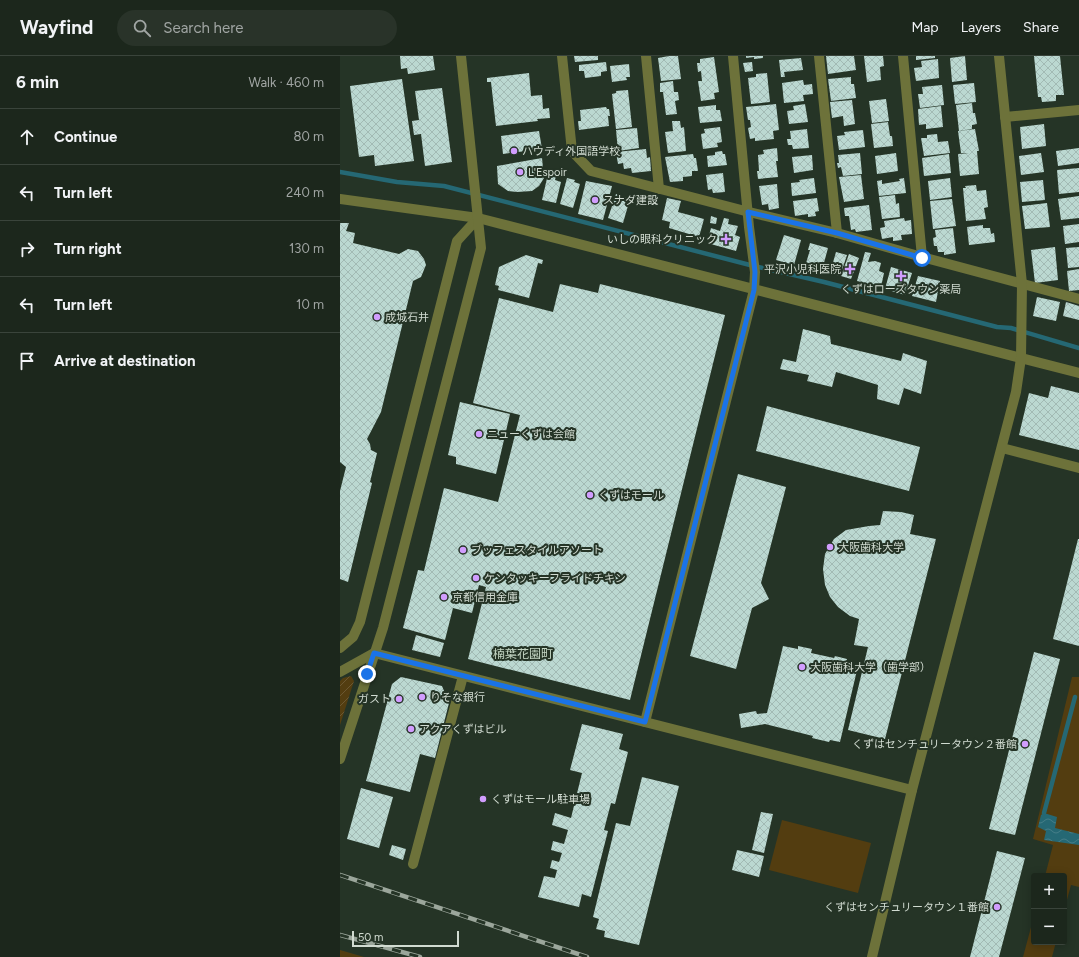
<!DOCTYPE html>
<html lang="en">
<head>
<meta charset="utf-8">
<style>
	:root { --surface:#1c271c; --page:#293329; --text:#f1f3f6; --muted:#a0a5a3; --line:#3a443b }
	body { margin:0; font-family:Figtree,"Noto Sans JP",sans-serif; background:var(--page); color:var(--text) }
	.controls { position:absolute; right:12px; bottom:12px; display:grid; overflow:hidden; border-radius:4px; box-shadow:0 2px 10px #0003 }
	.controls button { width:36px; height:36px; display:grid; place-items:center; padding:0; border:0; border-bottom:1px solid var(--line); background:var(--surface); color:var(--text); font:20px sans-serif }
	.scale { position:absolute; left:12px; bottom:10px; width:107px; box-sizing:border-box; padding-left:4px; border:2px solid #d1dbd1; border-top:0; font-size:11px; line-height:14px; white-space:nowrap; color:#d1dbd1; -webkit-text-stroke:3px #253426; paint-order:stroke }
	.stop { position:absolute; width:12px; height:12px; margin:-9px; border:3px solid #1a73e8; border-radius:50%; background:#fff }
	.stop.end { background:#1a73e8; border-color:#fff; box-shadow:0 1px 4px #0008 }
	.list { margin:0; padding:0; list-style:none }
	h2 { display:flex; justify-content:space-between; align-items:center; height:52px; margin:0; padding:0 16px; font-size:17px }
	h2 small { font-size:13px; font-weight:400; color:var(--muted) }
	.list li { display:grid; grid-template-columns:26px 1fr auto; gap:12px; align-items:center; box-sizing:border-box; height:56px; padding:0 16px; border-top:1px solid var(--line) }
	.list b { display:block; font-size:15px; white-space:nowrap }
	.list em { font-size:13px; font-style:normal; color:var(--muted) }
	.icon { flex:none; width:22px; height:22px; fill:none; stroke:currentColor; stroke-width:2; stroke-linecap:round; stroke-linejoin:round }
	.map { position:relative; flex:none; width:739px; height:901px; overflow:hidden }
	header { display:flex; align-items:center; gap:24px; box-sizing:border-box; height:56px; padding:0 20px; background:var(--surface); border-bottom:1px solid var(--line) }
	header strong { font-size:19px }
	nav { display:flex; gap:22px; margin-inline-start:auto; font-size:14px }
	.search { width:280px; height:36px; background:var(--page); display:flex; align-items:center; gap:10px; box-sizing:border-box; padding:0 14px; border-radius:22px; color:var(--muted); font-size:15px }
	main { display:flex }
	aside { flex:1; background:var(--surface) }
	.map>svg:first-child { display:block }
</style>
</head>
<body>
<header>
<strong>Wayfind</strong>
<div class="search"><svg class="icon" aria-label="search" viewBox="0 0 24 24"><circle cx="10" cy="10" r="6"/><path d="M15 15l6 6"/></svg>Search here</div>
<nav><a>Map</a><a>Layers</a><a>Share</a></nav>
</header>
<main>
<aside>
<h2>6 min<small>Walk · 460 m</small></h2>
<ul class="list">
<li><svg class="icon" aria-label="ahead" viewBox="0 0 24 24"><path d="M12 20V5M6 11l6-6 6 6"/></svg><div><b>Continue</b></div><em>80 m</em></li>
<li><svg class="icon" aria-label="left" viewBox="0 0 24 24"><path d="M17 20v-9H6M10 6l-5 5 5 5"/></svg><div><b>Turn left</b></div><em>240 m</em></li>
<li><svg class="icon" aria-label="right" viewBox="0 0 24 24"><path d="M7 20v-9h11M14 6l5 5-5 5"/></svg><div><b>Turn right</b></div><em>130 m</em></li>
<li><svg class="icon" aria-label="left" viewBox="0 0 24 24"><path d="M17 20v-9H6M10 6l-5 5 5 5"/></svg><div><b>Turn left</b></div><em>10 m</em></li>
<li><svg class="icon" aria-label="arrive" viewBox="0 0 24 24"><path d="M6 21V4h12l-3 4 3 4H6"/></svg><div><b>Arrive at destination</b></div></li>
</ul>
</aside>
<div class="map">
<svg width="739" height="901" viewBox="0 0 739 901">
	<defs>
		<pattern id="grass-tufts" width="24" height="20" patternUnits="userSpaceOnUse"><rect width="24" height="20" fill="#533d10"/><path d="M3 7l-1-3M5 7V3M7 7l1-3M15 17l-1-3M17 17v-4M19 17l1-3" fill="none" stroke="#6b5832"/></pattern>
		<pattern id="garden-furrows" width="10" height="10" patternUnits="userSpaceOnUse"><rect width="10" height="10" fill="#533d10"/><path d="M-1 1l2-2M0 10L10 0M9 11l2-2" fill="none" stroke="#6b5832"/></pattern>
		<pattern id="water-waves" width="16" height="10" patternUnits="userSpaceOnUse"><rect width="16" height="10" fill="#256874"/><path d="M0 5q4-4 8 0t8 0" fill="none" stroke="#447d87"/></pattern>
		<pattern id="building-cross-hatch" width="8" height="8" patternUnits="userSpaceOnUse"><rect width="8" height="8" fill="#bbd8d1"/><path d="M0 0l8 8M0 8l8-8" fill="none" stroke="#a2bab4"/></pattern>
	</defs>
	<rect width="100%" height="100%" fill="#253426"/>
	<!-- grass -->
	<path fill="url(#grass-tufts)" d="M0,894l24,7h-24z"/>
	<!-- park -->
	<g fill="#533d10">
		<path d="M732,621h7v210l-8,-2 -7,26v-35h-19l8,-31 -20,-6z"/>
		<path d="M442,764l89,23 -13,50 -89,-23z"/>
		<path d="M694,860v26h22l-4,15h-29z"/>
	</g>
	<!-- garden -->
	<path fill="url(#garden-furrows)" d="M11,620l3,5 -14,44v-44l3,-3z"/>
	<!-- water -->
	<path fill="url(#water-waves)" d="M704,757l13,4 -2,11 24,6v11l-35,-5 2,-9 -8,-4 3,-12z"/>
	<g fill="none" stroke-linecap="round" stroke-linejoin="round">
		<!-- stream -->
		<g stroke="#256874" stroke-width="4.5">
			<path d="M0,116l57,10 47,4 306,79 74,17 173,45 14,1 68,20"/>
			<path d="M704,757l31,-116"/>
		</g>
	</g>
	<!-- building -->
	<g fill="url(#building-cross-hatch)">
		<path d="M60,0h33l2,14 -27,4 -1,-6 -6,1z"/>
		<path d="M234,0h24v4l-23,2z"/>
		<path d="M329,0h9l3,23 -20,2 -3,-23z"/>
		<path d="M406,0h17v2l-9,1v-2l-8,1z"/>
		<path d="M486,0h28l2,14 -28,4z"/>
		<path d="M524,0h19l1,10 -4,1 1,13 -14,2z"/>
		<path d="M576,0h19v2l-19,2z"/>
		<path d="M625,0l2,24 -15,2 -2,-24z"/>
		<path d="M694,0h26l4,39h-8v6l-14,1 -1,-5h-3z"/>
		<path d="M374,1l5,35 -5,1 1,6 -14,2 -3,-20h4l-1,-10 -3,1 -1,-9h3v-4z"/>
		<path d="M461,2l2,12 -19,2 1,5h-4l-2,-17z"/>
		<path d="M598,3l1,19 -23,3 -2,-13 8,-1 -1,-6z"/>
		<path d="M266,6l1,9 -6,1v4l-16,2 -1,-7h-5v-6z"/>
		<path d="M412,6l1,9 -8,1 -2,-9z"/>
		<path d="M289,8l1,13h-4l1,3 -15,2 -2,-16z"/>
		<path d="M189,17l2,23 11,-1 1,14 6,-1 1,10 -13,1 1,2 -42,5 -5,-44h-4v-4z"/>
		<path d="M427,17l3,29 -19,2 -3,-26 8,-1v-3z"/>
		<path d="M511,21v7h3l2,14 -25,3 -3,-22z"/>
		<path d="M62,23l12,82 -39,5 -1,-11 -15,2 -9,-71z"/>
		<path d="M463,24l1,5 8,-1 1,10 -10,1 1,6 -20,2 -2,-20z"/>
		<path d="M333,25l1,11h4l1,8 -4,1 2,13 -11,1 -3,-23h-3v-9z"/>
		<path d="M634,27l2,19 -21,2 -2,-19z"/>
		<path d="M602,29l2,20 -24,3 -2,-14h5l-1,-7z"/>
		<path d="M102,32l10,74 -27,4 -4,-32 -7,1 -2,-14 7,-1 -4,-29z"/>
		<path d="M288,34l4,37 -16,2 -4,-35 4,-1v-2z"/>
		<path d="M546,43l3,22 -17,2 -3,-22z"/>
		<path d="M512,44l3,24 -11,2 -1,-10 -11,2 -2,-16z"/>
		<path d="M632,47l1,10h2l2,11 -5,1v4l-13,2 -3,-26z"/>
		<path d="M436,48l3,26 -6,1 1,8 -19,2v-3l-5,1 -2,-11 3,-1 -1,-7h-2l-2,-13z"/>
		<path d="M465,48l3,18 -19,2 -2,-13 7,-1 -1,-4z"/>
		<path d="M376,49v5h4l2,11 -22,2 -2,-16z"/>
		<path d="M601,50l2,21 -17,2v-5l-7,1 -1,-16z"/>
		<path d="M266,51l1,2h2l1,7h-2l1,10 -30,4 -1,-9h3l-1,-11z"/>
		<path d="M332,65h8l1,7 3,-1 2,24 -18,2 -3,-21 8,-1z"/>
		<path d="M548,66l2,14h2l1,10 -19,2 -3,-24z"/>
		<path d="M704,68l2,22 -24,3 -2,-22z"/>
		<path d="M380,71l2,15 -5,1 1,4 -15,2 -2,-15 4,-1 -1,-4z"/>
		<path d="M297,72l2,20 -21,3 -2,-21z"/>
		<path d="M467,73l2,19 -16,1 -1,-4h-4l-1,-6h4l-1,-8z"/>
		<path d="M635,73l4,22h-2l2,23 -19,2 -2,-22 11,-1h-8l-3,-22z"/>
		<path d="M523,74l2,17 -26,3 -2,-14 8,-1 -1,-3z"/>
		<path d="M199,75l3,18 -39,5 -2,-18z"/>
		<path d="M597,78l1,8 10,-1 2,12 -26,3 -3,-18h6v-3z"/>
		<path d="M437,92l1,13h-2l2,16 -20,2 -1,-8h2l-1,-16 6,-1 -1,-4z"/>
		<path d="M739,92v15l-21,3 -2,-15z"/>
		<path d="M306,93l1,9 3,-1 1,14 -19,2 -1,-5 -7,1 -1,-6 -5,1 -2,-12z"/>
		<path d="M382,95l1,3h2l2,11 -19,2 -1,-11 8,-1v-3z"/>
		<path d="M520,97l2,21 -19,2 -2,-9 -3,1 -1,-5h2l-1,-8z"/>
		<path d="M556,97l2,18 -21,3 -2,-18z"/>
		<path d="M701,97l3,19 -23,3 -2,-19z"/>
		<path d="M353,98l1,4h2l2,13h-6v5l-9,1v4l-13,1 -5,-25z"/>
		<path d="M609,98l2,19 -27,3 -2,-18z"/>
		<path d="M472,99l1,15 -19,3 -2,-16z"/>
		<path d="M202,102l2,20 -5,8 -7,5 -15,1 -9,-1 -10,-7 -1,-18z"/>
		<path d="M739,112v24l-20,2 -2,-24z"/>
		<path d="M383,117l2,19 -12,1 -1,-4 -4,1 -2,-15z"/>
		<path d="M208,118l8,2 -1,4 6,2 -5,21 -14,-3z"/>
		<path d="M521,119l3,24 -20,3 -5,-25z"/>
		<path d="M227,122l8,2 -1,2 6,2 -7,24 -13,-4z"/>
		<path d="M474,122l2,15 -24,3 -1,-13 9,-1 -1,-2z"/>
		<path d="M564,122l2,15 -27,3 -2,-15 5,-1v4l18,-3 -1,-2z"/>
		<path d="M610,122l2,19 -22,3 -2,-19z"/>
		<path d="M703,124l2,20 -23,2 -2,-20z"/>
		<path d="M246,125l26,5 -9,34 -25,-6z"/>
		<path d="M437,128l2,24 -10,2 -1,-6 -6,1 -3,-19z"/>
		<path d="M636,129l1,6 9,-1 2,17 -4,1 2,11 -20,2 -3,-33h3l-1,-2z"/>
		<path d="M276,138l14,5 -7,24 -15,-5z"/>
		<path d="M555,139l1,9 3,-1 1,14 -18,2 -3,-22z"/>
		<path d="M739,140v22l-18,2 -3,-21z"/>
		<path d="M327,142l14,3 -3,11 26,7 -5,18 -30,-9 1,-6 -8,-2z"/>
		<path d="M477,142l2,13 -4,1 1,4 -8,1v-3l-13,2 -2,-15z"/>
		<path d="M612,143l4,27 -23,3 -3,-28z"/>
		<path d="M707,147l3,24 -25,2 -3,-23z"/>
		<path d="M529,149l3,25 -16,2 -1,-3 -4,1 -2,-14h-4l-1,-8z"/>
		<path d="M371,160l6,2 -1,6 -6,-1z"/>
		<path d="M384,162l5,1 -1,5 10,2 -3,9 5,2 -4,14 -29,-8 4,-15 9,3z"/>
		<path d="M564,162l1,3 6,-1 1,14 -11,1 1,5 -9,1v-4l-11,2 -2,-11 5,-1 -1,-6z"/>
		<path d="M0,167h9l-3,8 9,2 -2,10 46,11 9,-5 10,2 6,8 2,6 -5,12 -8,4 -32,131 -14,27 3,5 1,6 6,3 -7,29 2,1 -24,99 -8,-3v-88l6,-24 -6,-5z"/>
		<path d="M739,168v18l-14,2 -2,-18z"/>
		<path d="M643,169v3h7l1,6 3,-1 1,9 -26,3 -2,-18z"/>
		<path d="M613,172l3,25 -12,2v-3h-6l-1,-6h-3l-1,-8 3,-1 -1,-7z"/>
		<path d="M444,179l17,5 -7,25 -18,-5z"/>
		<path d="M470,187l18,5 -7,26 -10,-3 1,-7 -6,-1 4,-13h-2z"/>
		<path d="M715,191l3,33 -23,3 -4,-33z"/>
		<path d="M739,191v20l-11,1 -2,-20z"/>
		<path d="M496,196l11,3 -7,21 -10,-3z"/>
		<path d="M525,196l6,1 -3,9 7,-1 6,2 -2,8 5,2 -3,14 -24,-6z"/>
		<path d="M509,198l10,4 -8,21 -10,-3z"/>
		<path d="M186,199l17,5 -1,4 -4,-1 -9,35 -31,-8 1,-4 -4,-1 4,-18z"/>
		<path d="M551,211l21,6 -7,22 -20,-6z"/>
		<path d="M739,213v21l-10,1 -2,-20z"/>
		<path d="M578,220l22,5 -4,21 -24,-6z"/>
		<path d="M220,228l38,9 2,-9 125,31 -95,385 -162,-41 18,-72 -7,-2 -7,28 -19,-5 -8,32 -42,-12 15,-58 6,1 20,-83 54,14 22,-87 -47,-12 26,-105 54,14z"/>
		<path d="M697,241l23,5 -4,19 -23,-5z"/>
		<path d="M726,246l13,4v14l-16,-4z"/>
		<path d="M463,273l27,7 1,8 70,17 2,-8 24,8 -6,33 -17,-6 -5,17 -22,-6 1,-14 -42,-13 -4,15 -25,-6 2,-6 -29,-6 3,-10 13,3z"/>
		<path d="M711,330l28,7v57l-60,-15 10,-42 19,5z"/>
		<path d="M120,346l50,12 -14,60 -40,-10v-7l-8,-2z"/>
		<path d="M427,350l153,41 -11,44 -153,-40z"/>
		<path d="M398,418l48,13 -25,96 8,16 -17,9 -16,61 -46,-13z"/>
		<path d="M543,455l18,1 13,3 -4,19 26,5 -51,200 -37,-9 20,-83 -14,-2 5,-26 -9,-3 -12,-9 -8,-10 -5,-12 -2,-16 2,-15 9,-15 12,-9 23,-4 11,-1z"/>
		<path d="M738,483h1v107l-26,-7z"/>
		<path d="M76,579l28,8 -4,14 -28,-7z"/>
		<path d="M443,590l15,3v-3l14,3 -1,4 23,5 1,-2 12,3 -1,4 12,3 -18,76 -10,-2 -1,2 -17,-4 1,-2 -48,-12 -24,4 -2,-14 17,-3 1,3 10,-1z"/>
		<path d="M694,596l26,7 -45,176 -26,-6z"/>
		<path d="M61,621l41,9 7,17 -14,55 -15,-4 -10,38 -44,-11 26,-97z"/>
		<path d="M242,668l41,10 -4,15 9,3 -13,52 -4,-1 -7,27 4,1 -17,66 -9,-3 -3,13 -41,-10 6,-21 11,2 2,-8 -7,-2 2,-8 7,2 3,-9 -11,-3 2,-9 11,3 4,-14 -16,-5 3,-12 16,5 11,-45 -12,-3z"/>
		<path d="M302,721l37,9 -40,159 -35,-8 1,-6 -9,-2 3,-10 -6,-2 23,-94 14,3z"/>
		<path d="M21,732l32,9 -14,51 -32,-9z"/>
		<path d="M421,756l12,2 -9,39 -12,-3z"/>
		<path d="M52,789l14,4 -3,11 -14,-5z"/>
		<path d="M397,794l27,6 -5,21 -27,-7z"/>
		<path d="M657,795l28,7 -26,99h-29z"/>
	</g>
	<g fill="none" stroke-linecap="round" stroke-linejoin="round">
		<!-- minor -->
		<g stroke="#6d723a" stroke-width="10">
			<path d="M222,0l10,95 19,20 158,41 88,21 85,24 157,42"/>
			<path d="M306,0l13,133"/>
			<path d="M479,0l18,177"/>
			<path d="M563,0l19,201"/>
			<path d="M665,61l74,-7"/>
			<path d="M0,143l138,19 601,155"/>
			<path d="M662,392l77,20"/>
			<path d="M0,592l13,-11 7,-15 97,-381 21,-23"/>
			<path d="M0,616l34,-19 538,137"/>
			<path d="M305,666l109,-432 1,-18 -6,-45 -16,-171"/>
			<path d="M0,703l43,-131 98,-380 -20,-192"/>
			<path d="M73,808l50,-188"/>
			<path d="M532,901l40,-167 104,-398 5,-34 1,-74 -23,-228"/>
		</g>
		<!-- rail casing -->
		<g stroke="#9ba69b" stroke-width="4.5">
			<g id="rail">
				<path d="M0,819l247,82"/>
				<path d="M0,879l80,22"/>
			</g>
		</g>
		<!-- rail -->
		<use href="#rail" stroke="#253426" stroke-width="3" stroke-dasharray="9" stroke-linecap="butt"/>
	</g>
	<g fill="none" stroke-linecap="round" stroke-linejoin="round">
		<!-- route -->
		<path stroke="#1a73e8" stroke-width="5" d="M27,618l7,-21 271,69 109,-432 1,-18 -7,-60 89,21 85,25"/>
	</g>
	<!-- markers -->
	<g fill="#d19dfe" stroke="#253426" stroke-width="1.5">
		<circle cx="174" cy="95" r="4"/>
		<circle cx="180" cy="116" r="4"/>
		<circle cx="255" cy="144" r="4"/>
		<path d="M384 177h4v4h4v4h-4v4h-4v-4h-4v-4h4z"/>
		<path d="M508 207h4v4h4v4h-4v4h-4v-4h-4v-4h4z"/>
		<path d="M559 214h4v4h4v4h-4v4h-4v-4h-4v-4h4z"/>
		<circle cx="37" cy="261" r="4"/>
		<circle cx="139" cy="378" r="4"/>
		<circle cx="250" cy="439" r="4"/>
		<circle cx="490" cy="491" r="4"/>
		<circle cx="123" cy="494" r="4"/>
		<circle cx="136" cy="522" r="4"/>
		<circle cx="104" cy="541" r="4"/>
		<circle cx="462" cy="611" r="4"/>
		<circle cx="82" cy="641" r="4"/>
		<circle cx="59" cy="643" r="4"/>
		<circle cx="71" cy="673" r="4"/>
		<circle cx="685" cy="688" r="4"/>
		<circle cx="143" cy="743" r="4"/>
		<circle cx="657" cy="851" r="4"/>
	</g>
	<g text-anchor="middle" stroke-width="4" stroke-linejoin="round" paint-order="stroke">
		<!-- poi labels -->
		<g font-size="11" fill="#d1dbd1" stroke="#253426" text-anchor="start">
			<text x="182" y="99">ハウディ外国語学校</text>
			<text x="188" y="120">L'Espoir</text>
			<text x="263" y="148">スナダ建設</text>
			<text x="377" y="187" text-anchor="end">いしの眼科クリニック</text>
			<text x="501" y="217" text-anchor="end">平沢小児科医院</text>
			<text x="561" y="237" text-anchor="middle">くずはローズタウン薬局</text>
			<text x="45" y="265">成城石井</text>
			<text x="147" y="382">ニューくずは会館</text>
			<text x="258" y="443">くずはモール</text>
			<text x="498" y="495">大阪歯科大学</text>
			<text x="131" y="498">ブッフェスタイルアソート</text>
			<text x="144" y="526">ケンタッキーフライドチキン</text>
			<text x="112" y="545">京都信用金庫</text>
			<text x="470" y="615">大阪歯科大学（歯学部）</text>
			<text x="90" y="645">りそな銀行</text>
			<text x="51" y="647" text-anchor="end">ガスト</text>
			<text x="79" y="677">アクアくずはビル</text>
			<text x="677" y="692" text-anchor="end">くずはセンチュリータウン２番館</text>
			<text x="151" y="747">くずはモール駐車場</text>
			<text x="649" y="855" text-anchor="end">くずはセンチュリータウン１番館</text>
		</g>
		<!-- neighbourhood labels -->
		<g font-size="12" fill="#c5d7c5" stroke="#253426">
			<text x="183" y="602">楠葉花園町</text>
		</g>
	</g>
</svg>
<div class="controls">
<button>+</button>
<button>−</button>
</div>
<div class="scale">50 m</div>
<div class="stop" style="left:582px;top:202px"></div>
<div class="stop end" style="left:27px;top:618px"></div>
</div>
</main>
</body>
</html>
